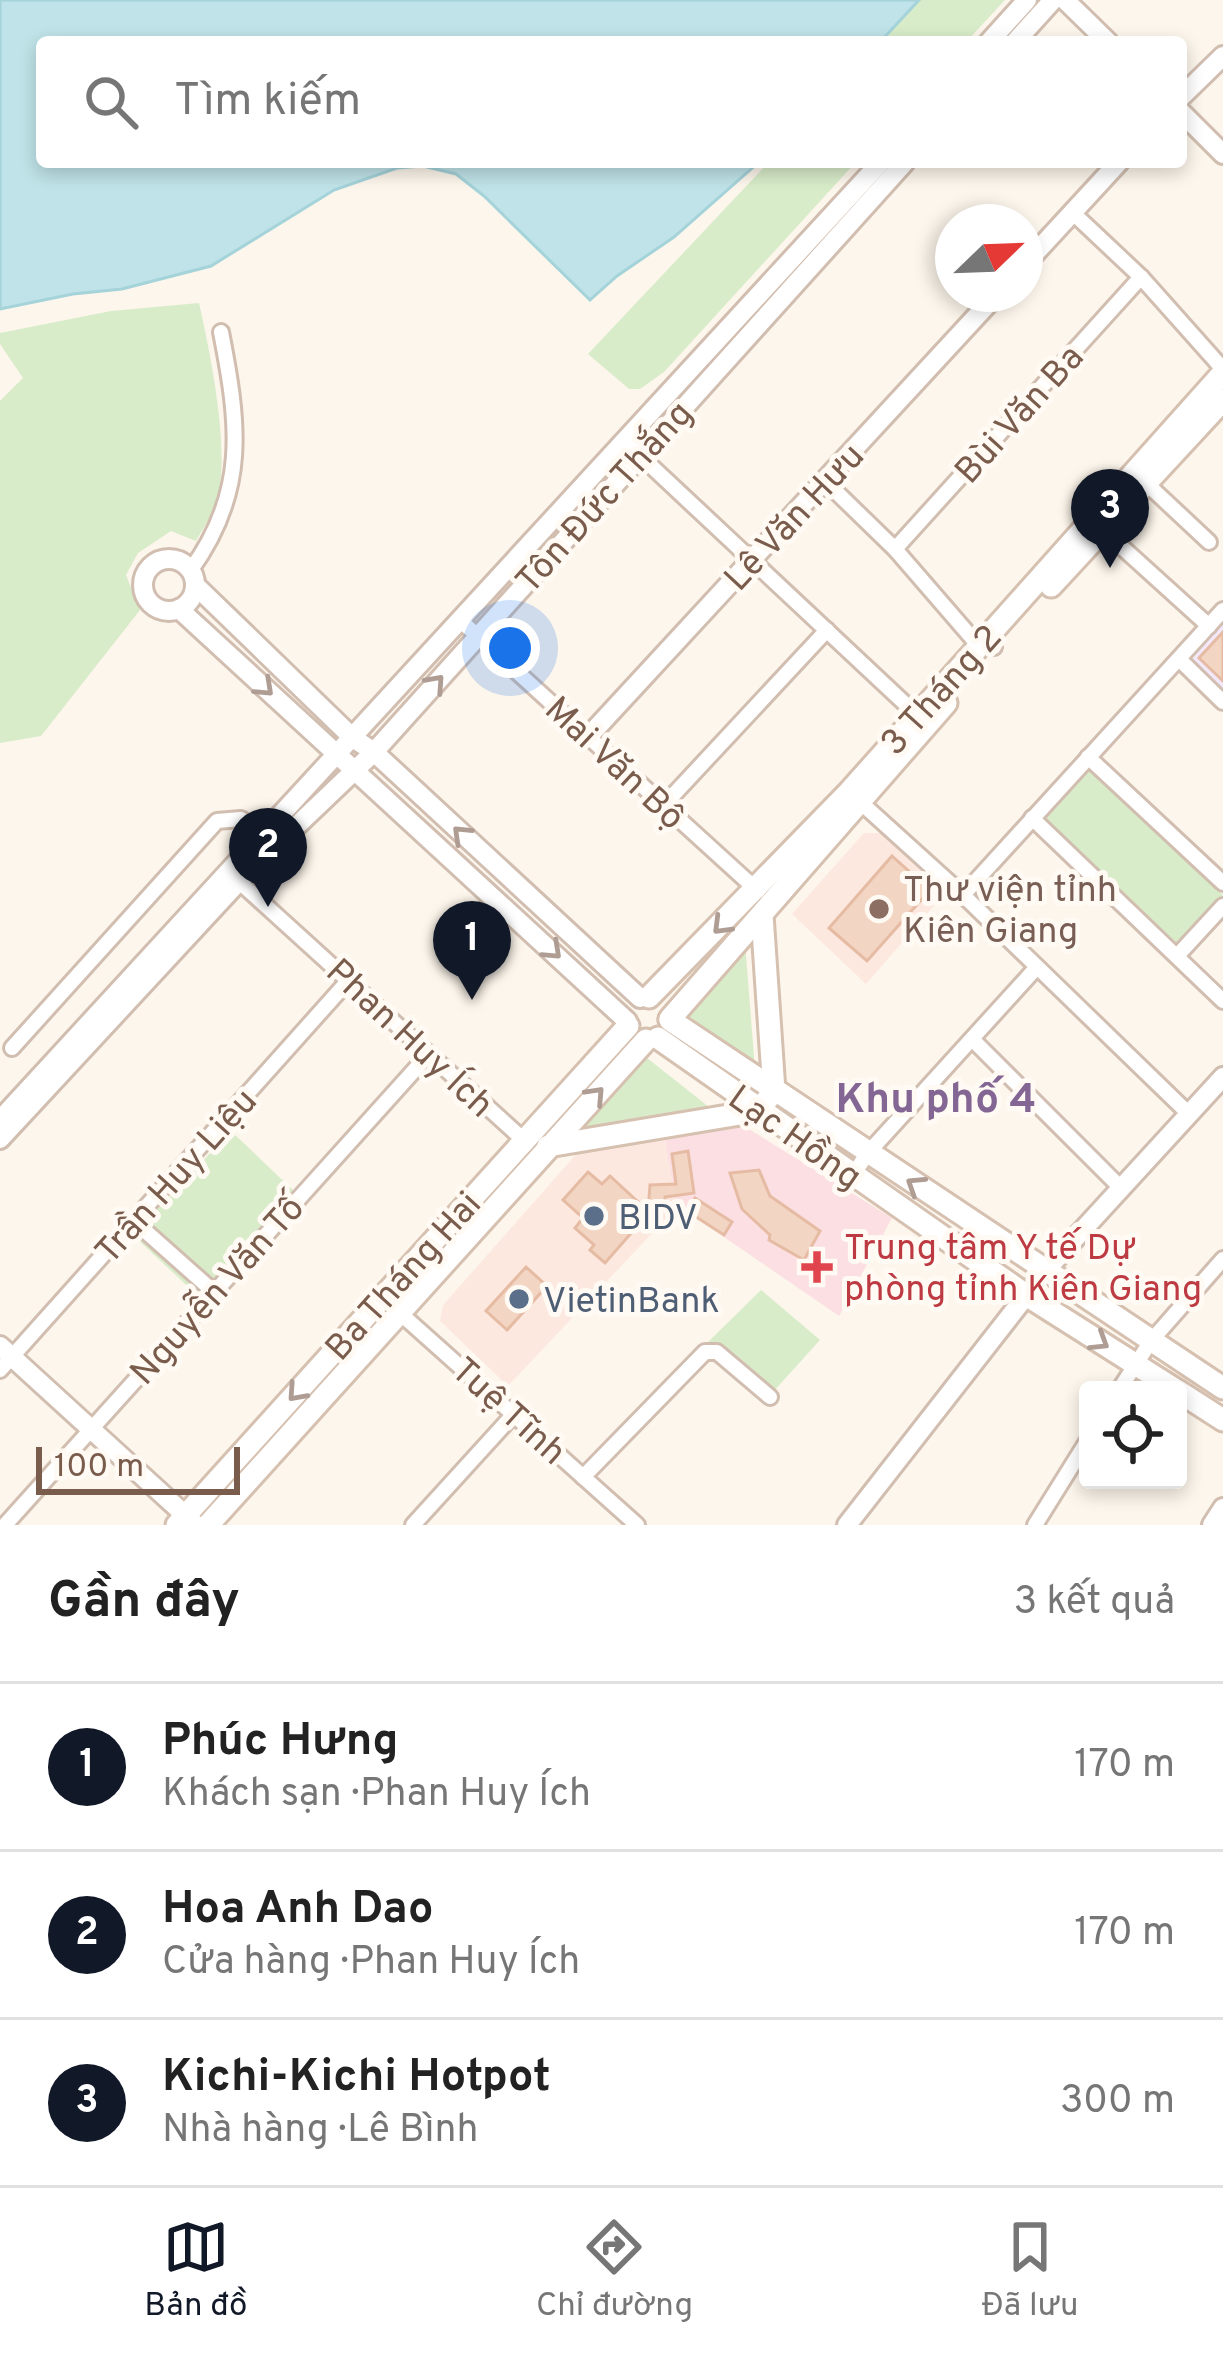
<!DOCTYPE html>
<html lang="vi">
<head>
<meta charset="utf-8">
<style>
	:root { --surface:#fff; --page:#f2f2f2; --text:#222; --muted:#767676; --line:#e0e0e0; --accent:#111827 }
	body { margin:0; font-family:Overpass,sans-serif; background:var(--page); color:var(--text) }
	.controls { position:absolute; right:36px; bottom:36px; display:grid; overflow:hidden; border-radius:12px; box-shadow:0 6px 18px #0003 }
	.controls button { width:108px; height:108px; display:grid; place-items:center; padding:0; border:0; border-bottom:3px solid var(--line); background:var(--surface); color:var(--text); font:60px sans-serif }
	.compass { position:absolute; left:935px; top:204px; width:108px; height:108px; border-radius:50%; background:var(--surface); box-shadow:0 6px 18px #0003; rotate:67deg }
	.scale { position:absolute; left:36px; bottom:30px; width:204px; box-sizing:border-box; padding-left:12px; border:6px solid #7a5c4d; border-top:0; font-size:33px; line-height:42px; white-space:nowrap; color:#7a5c4d; -webkit-text-stroke:9px #fffaf3; paint-order:stroke }
	.you { position:absolute; left:510px; top:648px; width:42px; height:42px; margin:-30px; border:9px solid #fff; border-radius:50%; background:#1a73e8; box-shadow:0 0 0 18px #1a73e833 }
	.badge { display:grid; place-items:center; width:78px; height:78px; border-radius:50%; background:var(--accent); color:#fff; font-size:39px; font-weight:700 }
	.pin { position:absolute; translate:-50% -99px; filter:drop-shadow(0 3px 6px #0008) }
	.pin::after { content:''; position:absolute; top:63px; width:42px; height:36px; background:inherit; clip-path:polygon(0 0,100% 0,50% 100%) }
	.list { margin:0; padding:0; list-style:none }
	h2 { display:flex; justify-content:space-between; align-items:center; height:156px; margin:0; padding:0 48px; font-size:51px }
	h2 small { font-size:39px; font-weight:400; color:var(--muted) }
	.list li { display:grid; grid-template-columns:78px 1fr auto; gap:36px; align-items:center; box-sizing:border-box; height:168px; padding:0 48px; border-top:3px solid var(--line) }
	.list b { display:block; font-size:45px; white-space:nowrap }
	.list p { margin:0; font-size:39px; white-space:nowrap; color:var(--muted) }
	.list em { font-size:39px; font-style:normal; color:var(--muted) }
	.icon { flex:none; width:66px; height:66px; fill:none; stroke:currentColor; stroke-width:2; stroke-linecap:round; stroke-linejoin:round }
	.map { position:relative; flex:none; width:1223px; height:1525px; overflow:hidden }
	.search { position:absolute; background:var(--surface); box-shadow:0 6px 18px #0003; left:36px; right:36px; top:36px; height:132px; display:flex; align-items:center; gap:30px; box-sizing:border-box; padding:0 42px; border-radius:12px; color:var(--muted); font-size:45px }
	.sheet { height:660px; background:var(--surface) }
	nav { display:flex; justify-content:space-around; align-items:center; box-sizing:border-box; height:168px; border-top:3px solid var(--line); background:var(--surface); font-size:33px; color:var(--muted) }
	nav a { display:grid; justify-items:center; gap:6px }
	nav .on { color:var(--accent) }
	.map>svg:first-child { display:block }
</style>
</head>
<body>
<div class="map">
<svg width="1223" height="1525" viewBox="0 0 1223 1525">
	<rect width="100%" height="100%" fill="#fdf6ec"/>
	<!-- commercial -->
	<g fill="#fde8e0">
		<path d="M864,833h18l63,60 -79,91 -74,-70z"/>
		<path d="M665,1140l11,64 -3,7 -165,175 -68,-65 3,-16 136,-154z"/>
	</g>
	<!-- education -->
	<path fill="#f3e8fa" d="M1223,620v72l-28,-28 -2,-11z"/>
	<!-- medical -->
	<path fill="#fbdfe3" d="M736,1121l156,97 -53,98 -163,-112 -11,-64z"/>
	<!-- green -->
	<g fill="#d8ecc9">
		<path d="M919,0h86l-39,42h-86z"/>
		<path d="M769,162h87l-192,210 -24,17h-11l-41,-35z"/>
		<path d="M199,303c11,48 32,150 18,196 -3,14 -14,29 -21,42l-25,-10 -33,22 -12,22 14,35 -99,126 -41,7v-342l23,-23 -23,-34v-11l111,-22z"/>
		<path d="M1088,766l135,129 -53,54 -130,-126z"/>
		<path d="M745,942l10,127 -77,-53z"/>
		<path d="M647,1058l62,49 -135,28z"/>
		<path d="M231,1131l65,62 -98,103 -65,-61z"/>
		<path d="M761,1290l59,50 -57,63 -59,-57z"/>
	</g>
	<!-- water -->
	<path fill="#bfe3e8" stroke="#a5d3da" stroke-width="3" d="M0,0h919l-39,42h-838v120h717l-85,75 -57,39 -27,24 -106,-104 -28,-22 -33,-8 -26,2 -63,22 -123,76 -89,23 -49,5 -73,15z"/>
	<!-- building -->
	<g fill="#f3d5c3" stroke="#e6bba3" stroke-width="3">
		<path d="M1223,632v49l-24,-23z"/>
		<path d="M892,856l38,34 -63,71 -38,-33z"/>
		<path d="M688,1151l6,42 -29,4v7l-21,23 -4,-4 -35,40 -15,-13 4,-5 -19,-17 8,-10 -20,-18 25,-28 14,12 8,-8 38,35 2,-26 26,-1 -4,-30z"/>
		<path d="M759,1170l11,26 50,35 -16,29 -35,-20 1,-5 -28,-26 -12,-36z"/>
		<path d="M695,1198l37,24 -8,13 -37,-24z"/>
		<path d="M526,1267l21,19 -40,44 -21,-19z"/>
	</g>
	<g fill="none" stroke-linecap="round" stroke-linejoin="round">
		<!-- minor casing -->
		<g stroke="#d1beb0" stroke-width="20">
			<g id="minor">
				<path d="M1072,212l69,65 82,92"/>
				<path d="M633,449l283,265"/>
				<path d="M825,481l70,68 83,96 16,2"/>
				<path d="M1146,483l63,59"/>
				<path d="M1095,529l8,1 106,96"/>
				<path d="M895,549l246,-272"/>
				<path d="M190,571c58,-79 49,-147 31,-239"/>
				<path d="M460,620l298,271"/>
				<path d="M1179,659l44,43"/>
				<path d="M1088,757l135,126"/>
				<path d="M858,800l105,95 226,219"/>
				<path d="M663,806l164,-176"/>
				<path d="M1032,818l191,183"/>
				<path d="M233,876l294,267"/>
				<path d="M963,895l260,-285"/>
				<path d="M1177,956l46,-50"/>
				<path d="M972,1039l149,149"/>
				<path d="M12,1048l205,-227 24,-2 24,15"/>
				<path d="M853,1175l14,-21 170,-187"/>
				<path d="M134,1221l80,71"/>
				<path d="M382,1297l255,228"/>
				<path d="M0,1370l349,-390"/>
				<path d="M1119,1390l32,-49 72,-82"/>
				<path d="M583,1477l122,-125h12l53,45"/>
				<path d="M5,1525l423,-470"/>
				<path d="M413,1525l101,-111"/>
				<path d="M1035,1525l53,-85"/>
			</g>
		</g>
		<!-- tertiary casing -->
		<g stroke="#d1beb0" stroke-width="24">
			<g id="tertiary">
				<path d="M1065,0l43,42"/>
				<path d="M989,42l38,-42"/>
				<path d="M1015,42l38,-42"/>
				<path d="M1181,97l42,-41"/>
				<path d="M1181,112l42,42"/>
				<path d="M1025,264l94,-102"/>
				<circle cx="169" cy="585" r="26"/>
				<path d="M195,585l158,153 21,14 266,246"/>
				<path d="M179,609l448,412"/>
				<path d="M588,737l409,-443"/>
				<path d="M0,1120l881,-958"/>
				<path d="M0,1139l241,-260 133,-127 531,-590"/>
				<path d="M0,1346l196,179"/>
				<path d="M847,1525l199,-255 177,-193"/>
				<path d="M1212,1525l11,-17"/>
			</g>
		</g>
		<!-- secondary casing -->
		<g stroke="#d6c0b0" stroke-width="27">
			<g id="secondary">
				<path d="M1051,586l172,-186"/>
				<path d="M649,997l200,-205 374,-419"/>
				<path d="M670,1019l276,-316"/>
				<path d="M670,1020l553,368"/>
				<path d="M658,1038l368,257 150,95"/>
				<path d="M548,1146l210,-35 16,-20 -12,-176"/>
				<path d="M1178,1391l45,29"/>
				<path d="M177,1525l451,-499"/>
				<path d="M208,1525l438,-485"/>
			</g>
		</g>
		<!-- minor -->
		<use href="#minor" stroke="#fff" stroke-width="14"/>
		<!-- tertiary -->
		<use href="#tertiary" stroke="#fff" stroke-width="18"/>
		<!-- secondary -->
		<use href="#secondary" stroke="#fff" stroke-width="21"/>
	</g>
	<!-- one-way arrows -->
	<defs><path id="oneway-chevron" d="M-2-3.5L2.5 0L-2 3.5" fill="none" stroke-width="1.6" stroke-linecap="round" stroke-linejoin="round" transform="scale(3)"/></defs>
	<g stroke="#af9d94">
		<use href="#oneway-chevron" transform="translate(436 683) rotate(-48)"/>
		<use href="#oneway-chevron" transform="translate(265 688) rotate(43)"/>
		<use href="#oneway-chevron" transform="translate(461 834) rotate(-136)"/>
		<use href="#oneway-chevron" transform="translate(721 926) rotate(135)"/>
		<use href="#oneway-chevron" transform="translate(553 951) rotate(43)"/>
		<use href="#oneway-chevron" transform="translate(596 1095) rotate(-47)"/>
		<use href="#oneway-chevron" transform="translate(915 1185) rotate(-147)"/>
		<use href="#oneway-chevron" transform="translate(1100 1342) rotate(32)"/>
		<use href="#oneway-chevron" transform="translate(296 1393) rotate(132)"/>
	</g>
	<!-- markers -->
	<circle fill="#8d6e63" stroke="#fffaf3" stroke-width="4.5" cx="879" cy="909" r="12"/>
	<g fill="#5c6f8a" stroke="#fffaf3" stroke-width="4.5">
		<circle cx="594" cy="1216" r="12"/>
		<circle cx="519" cy="1299" r="12"/>
	</g>
	<path fill="#e0444e" stroke="#fffaf3" stroke-width="4.5" d="M811 1249h12v12h12v12h-12v12h-12v-12h-12v-12h12z"/>
	<g text-anchor="middle" stroke-width="10" stroke-linejoin="round" paint-order="stroke">
		<!-- street labels -->
		<g font-size="36" fill="#7a5c4d" stroke="#fffaf3">
			<text transform="translate(1018 413) rotate(-48)" y="13">Bùi Văn Ba</text>
			<text transform="translate(603 496) rotate(-48)" y="13">Tôn Đức Thắng</text>
			<text transform="translate(793 516) rotate(-47)" y="13">Lê Văn Hưu</text>
			<text transform="translate(940 689) rotate(-48)" y="13">3 Tháng 2</text>
			<text transform="translate(616 762) rotate(43)" y="13">Mai Văn Bộ</text>
			<text transform="translate(411 1037) rotate(43)" y="13">Phan Huy Ích</text>
			<text transform="translate(796 1136) rotate(35)" y="13">Lạc Hồng</text>
			<text transform="translate(175 1175) rotate(-48)" y="13">Trần Huy Liệu</text>
			<text transform="translate(402 1275) rotate(-48)" y="13">Ba Tháng Hai</text>
			<text transform="translate(216 1289) rotate(-48)" y="13">Nguyễn Văn Tố</text>
			<text transform="translate(510 1410) rotate(42)" y="13">Tuệ Tĩnh</text>
		</g>
		<!-- education labels -->
		<g font-size="36" fill="#785e54" stroke="#fffaf3" text-anchor="start">
			<text x="903" y="901">Thư viện tỉnh<tspan x="903" dy="41">Kiên Giang</tspan></text>
		</g>
		<!-- service labels -->
		<g font-size="36" fill="#4e5e75" stroke="#fffaf3" text-anchor="start">
			<text x="618" y="1229">BIDV</text>
			<text x="543" y="1312">VietinBank</text>
		</g>
		<!-- health labels -->
		<g font-size="36" fill="#be3a42" stroke="#fffaf3" text-anchor="start">
			<text x="844" y="1259">Trung tâm Y tế Dự<tspan x="844" dy="41">phòng tỉnh Kiên Giang</tspan></text>
		</g>
		<!-- quarter labels -->
		<g font-size="42" font-weight="bold" fill="#846695" stroke="#fffaf3">
			<text x="936" y="1112">Khu phố 4</text>
		</g>
	</g>
</svg>
<div class="controls">
<button><svg class="icon" aria-label="locate" viewBox="0 0 24 24"><circle cx="12" cy="12" r="6"/><path d="M12 2v4M12 18v4M2 12h4M18 12h4"/></svg></button>
</div>
<svg class="compass" viewBox="-18 -18 36 36"><path d="M0-13l5 13h-10z" fill="#e53935"/><path d="M0 13l5-13h-10z" fill="#767676"/></svg>
<div class="scale">100 m</div>
<div class="you"></div>
<div class="pin badge" style="left:472px;top:1000px">1</div>
<div class="pin badge" style="left:268px;top:907px">2</div>
<div class="pin badge" style="left:1110px;top:568px">3</div>
<div class="search"><svg class="icon" aria-label="search" viewBox="0 0 24 24"><circle cx="10" cy="10" r="6"/><path d="M15 15l6 6"/></svg>Tìm kiếm</div>
</div>
<section class="sheet">
<h2>Gần đây<small>3 kết quả</small></h2>
<ul class="list">
<li><span class="badge">1</span><div><b>Phúc Hưng</b><p>Khách sạn · Phan Huy Ích</p></div><em>170 m</em></li>
<li><span class="badge">2</span><div><b>Hoa Anh Dao</b><p>Cửa hàng · Phan Huy Ích</p></div><em>170 m</em></li>
<li><span class="badge">3</span><div><b>Kichi-Kichi Hotpot</b><p>Nhà hàng · Lê Bình</p></div><em>300 m</em></li>
</ul>
</section>
<nav>
<a class="on"><svg class="icon" aria-label="map" viewBox="0 0 24 24"><path d="M3 6l6-2 6 2 6-2v14l-6 2-6-2-6 2zM9 4v14M15 6v14"/></svg>Bản đồ</a>
<a><svg class="icon" aria-label="directions" viewBox="0 0 24 24"><path d="M12 3l9 9-9 9-9-9zM9 14v-3h6M13 9l2 2-2 2"/></svg>Chỉ đường</a>
<a><svg class="icon" aria-label="saved" viewBox="0 0 24 24"><path d="M7 4h10v16l-5-4-5 4z"/></svg>Đã lưu</a>
</nav>
</body>
</html>
